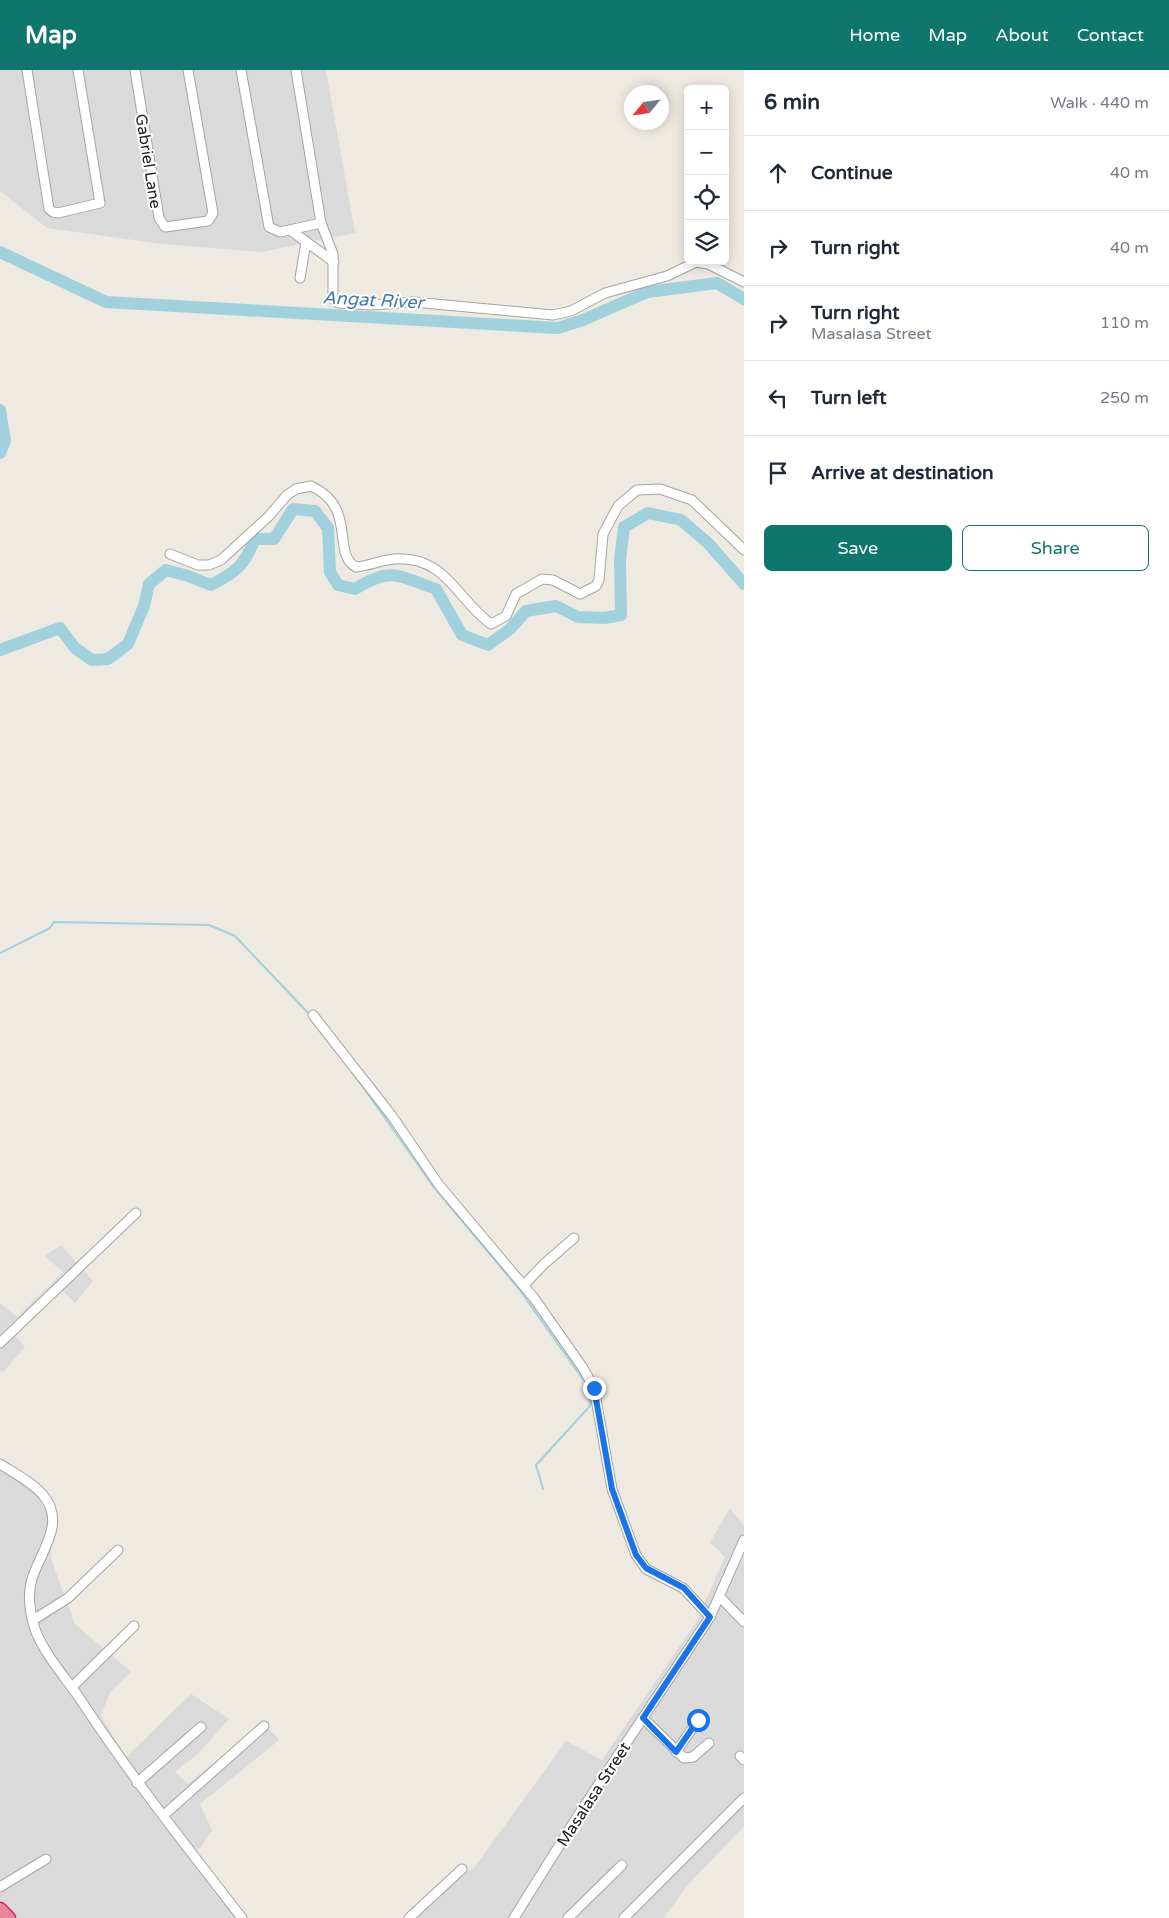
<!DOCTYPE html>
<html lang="en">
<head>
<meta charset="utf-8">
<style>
	:root { --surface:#fff; --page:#f6f6f7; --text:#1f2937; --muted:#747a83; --line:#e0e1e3; --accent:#0f766e }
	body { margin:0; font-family:"Varela Round",sans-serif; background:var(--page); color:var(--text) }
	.controls { position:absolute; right:15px; top:15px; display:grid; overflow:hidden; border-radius:8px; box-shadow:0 2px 12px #0003 }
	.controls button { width:45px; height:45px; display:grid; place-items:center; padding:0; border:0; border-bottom:1px solid var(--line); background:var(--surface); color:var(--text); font:25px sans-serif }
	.compass { position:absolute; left:624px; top:15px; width:45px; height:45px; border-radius:50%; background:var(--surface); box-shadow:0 2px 12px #0003; rotate:241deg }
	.stop { position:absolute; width:15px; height:15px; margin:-11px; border:4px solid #1a73e8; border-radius:50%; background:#fff }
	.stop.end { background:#1a73e8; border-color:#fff; box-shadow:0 1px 5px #0008 }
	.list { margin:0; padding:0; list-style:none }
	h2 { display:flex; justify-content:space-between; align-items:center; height:65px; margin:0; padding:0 20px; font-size:21px }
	h2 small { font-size:16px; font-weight:400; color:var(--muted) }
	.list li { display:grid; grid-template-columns:32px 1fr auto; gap:15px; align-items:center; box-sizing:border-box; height:75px; padding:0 20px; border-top:1px solid var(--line) }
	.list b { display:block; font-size:19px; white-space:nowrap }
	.list p { margin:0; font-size:16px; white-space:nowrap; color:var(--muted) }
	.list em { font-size:16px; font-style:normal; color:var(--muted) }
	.actions { display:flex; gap:10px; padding:15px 20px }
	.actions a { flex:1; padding:11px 0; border:1px solid var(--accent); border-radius:8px; text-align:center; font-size:18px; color:var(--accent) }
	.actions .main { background:var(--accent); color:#fff }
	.icon { flex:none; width:28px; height:28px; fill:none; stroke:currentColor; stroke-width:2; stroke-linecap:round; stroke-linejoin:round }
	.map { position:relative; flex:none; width:744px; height:1848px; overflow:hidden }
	header { display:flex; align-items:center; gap:30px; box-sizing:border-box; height:70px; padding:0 25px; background:var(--accent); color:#fff }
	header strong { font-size:24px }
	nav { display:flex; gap:28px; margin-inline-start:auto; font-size:18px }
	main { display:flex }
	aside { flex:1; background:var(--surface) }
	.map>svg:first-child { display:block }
</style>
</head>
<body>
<header>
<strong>Map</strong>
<nav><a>Home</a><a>Map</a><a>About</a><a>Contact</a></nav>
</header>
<main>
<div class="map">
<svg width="744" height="1848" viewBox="0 0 744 1848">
	<rect width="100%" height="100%" fill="#eeeae2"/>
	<!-- residential -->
	<g fill="#dbdada">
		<path d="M0,0h326l29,163 -93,19 -100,-8 -115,-16 -47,-37z"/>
		<path d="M61,1175l32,36 -18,22 -18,-18 -48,44 16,18 -22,25 -3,-2v-67l17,14 46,-45 -18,-16z"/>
		<path d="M0,1394l39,25 13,35 -1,35 24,65 56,48 -21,20 -9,24 25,41 65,-63 38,25 -30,34 -24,19 13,12 75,-62 16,18 -79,64 12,26 -11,17 -6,4 51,67h-246z"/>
		<path d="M730,1438l14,18v300l-57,60 -23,32h-258l34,-33 34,-17 92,-127 36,19 94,-138 29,-65 -15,-15z"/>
	</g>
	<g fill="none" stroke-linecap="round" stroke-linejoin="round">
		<!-- stream -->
		<g stroke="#a1d1dd" stroke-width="2">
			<path d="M0,883l50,-25 4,-6 155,3 26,11 75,79"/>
			<path d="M356,1007l77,109 86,103 70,99 1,18 -54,59 7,24"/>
		</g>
		<!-- river -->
		<g stroke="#a1d1dd" stroke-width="12">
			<path d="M0,182l106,50 452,26 25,-8 64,-28 70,-9 27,16"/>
			<path d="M0,340l5,31 -5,12"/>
			<path d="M0,580l60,-22 15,20 17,12 16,-1 20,-15 16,-38 5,-22 17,-14 22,6 23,9c25,-13 33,-19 44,-46h19l19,-30 22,2 13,17 2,44 8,13 17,4c37,-23 43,-13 81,0l26,46 26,10 22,-16 16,-18 30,-5 22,11 26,1 17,-3 -1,-55 4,-33 24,-14 33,7 27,23 36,41"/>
		</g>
		<!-- minor casing -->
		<g stroke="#a4a4a4" stroke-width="11">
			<g id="minor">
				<path d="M27,0l22,139 4,3 5,1 42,-10 -22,-133"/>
				<path d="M135,0l24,148 6,9 43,-6 5,-8 -25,-143"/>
				<path d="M241,0l28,157 11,5 41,-9"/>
				<path d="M296,0l25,153 12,31v45l5,4 33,2 42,-3 140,13 18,-4 34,-18 62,-17 29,-14 12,2 36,18"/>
				<path d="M290,160l44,32"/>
				<path d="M300,208l6,-36"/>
				<path d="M170,484l28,11h11l12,-5 48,-44 18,-21 9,-6 15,-3c47,21 20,68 45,81 13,-1 25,-7 38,-8 53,-3 62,40 97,65l15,-8 10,-22 26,-15 11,1 27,14 16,-8 3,-6 4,-46 15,-28 19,-16 23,-1 32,11 52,50"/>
				<path d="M313,945l79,101 47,69 95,113 49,70 11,20 18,101 24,66 10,14 37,19 27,29"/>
				<path d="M524,1215l20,-21 30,-26"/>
				<path d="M0,1273l136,-130"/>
				<path d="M0,1394c14,9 32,18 43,31 24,28 -3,57 -11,84 -5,16 -2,37 4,53 10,24 29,45 44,67 50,76 106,147 162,219"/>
				<path d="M720,1527l24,25"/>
				<path d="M33,1550l35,-22 50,-48"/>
				<path d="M72,1617l62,-61"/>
				<path d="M643,1648l41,40 9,-1 16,-14"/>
				<path d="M676,1682l22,-32"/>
				<path d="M740,1686l4,4"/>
				<path d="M137,1713l64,-56"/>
				<path d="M164,1745l100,-89"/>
				<path d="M0,1817l46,-28"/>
				<path d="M409,1848l53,-49"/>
				<path d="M514,1848l65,-104 131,-197 34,-77"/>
				<path d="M568,1848l54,-53"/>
				<path d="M624,1848l120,-120"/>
			</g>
		</g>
		<!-- highway casing -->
		<g stroke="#dc2065" stroke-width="15">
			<path id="highway" d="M0,1839l9,9"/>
		</g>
		<!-- minor -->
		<use href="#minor" stroke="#fff" stroke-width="9"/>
		<!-- highway -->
		<use href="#highway" stroke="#e8879c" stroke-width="12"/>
	</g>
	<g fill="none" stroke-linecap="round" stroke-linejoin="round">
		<!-- route -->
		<path stroke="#1a73e8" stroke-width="6" d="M594,1318l18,101 24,66 10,13 38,20 26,29 -67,101 33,34 22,-32"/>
	</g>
	<g text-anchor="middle" stroke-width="4" stroke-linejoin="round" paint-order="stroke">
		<!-- street labels -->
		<g font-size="16" fill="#1d1d1d" stroke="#fff">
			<text transform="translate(149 91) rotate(81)" y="6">Gabriel Lane</text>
			<text transform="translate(593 1724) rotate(-57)" y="6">Masalasa Street</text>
		</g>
		<!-- water labels -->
		<g font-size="18" font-style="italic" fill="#4479a6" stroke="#fff">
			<text transform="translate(373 230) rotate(3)" y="6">Angat River</text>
		</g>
	</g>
</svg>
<div class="controls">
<button>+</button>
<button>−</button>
<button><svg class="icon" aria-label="locate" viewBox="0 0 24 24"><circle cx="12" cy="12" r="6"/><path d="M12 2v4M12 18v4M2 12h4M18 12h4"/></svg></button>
<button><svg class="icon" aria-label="layers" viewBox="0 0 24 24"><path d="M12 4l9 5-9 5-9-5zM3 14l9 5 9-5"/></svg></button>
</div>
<svg class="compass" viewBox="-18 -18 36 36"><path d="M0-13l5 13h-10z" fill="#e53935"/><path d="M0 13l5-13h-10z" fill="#747a83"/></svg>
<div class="stop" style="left:698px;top:1650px"></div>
<div class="stop end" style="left:594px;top:1318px"></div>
</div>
<aside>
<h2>6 min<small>Walk · 440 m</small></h2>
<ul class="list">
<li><svg class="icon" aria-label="ahead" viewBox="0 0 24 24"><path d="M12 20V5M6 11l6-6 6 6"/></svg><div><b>Continue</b></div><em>40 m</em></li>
<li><svg class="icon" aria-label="right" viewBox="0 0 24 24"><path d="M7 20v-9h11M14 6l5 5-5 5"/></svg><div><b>Turn right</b></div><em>40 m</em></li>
<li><svg class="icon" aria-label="right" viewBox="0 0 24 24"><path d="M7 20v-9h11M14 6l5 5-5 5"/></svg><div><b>Turn right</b><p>Masalasa Street</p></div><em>110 m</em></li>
<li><svg class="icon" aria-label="left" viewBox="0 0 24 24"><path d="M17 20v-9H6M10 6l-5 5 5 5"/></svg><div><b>Turn left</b></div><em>250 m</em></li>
<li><svg class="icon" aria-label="arrive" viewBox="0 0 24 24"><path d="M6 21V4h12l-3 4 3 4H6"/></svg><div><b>Arrive at destination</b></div></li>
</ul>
<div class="actions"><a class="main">Save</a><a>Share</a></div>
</aside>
</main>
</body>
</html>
